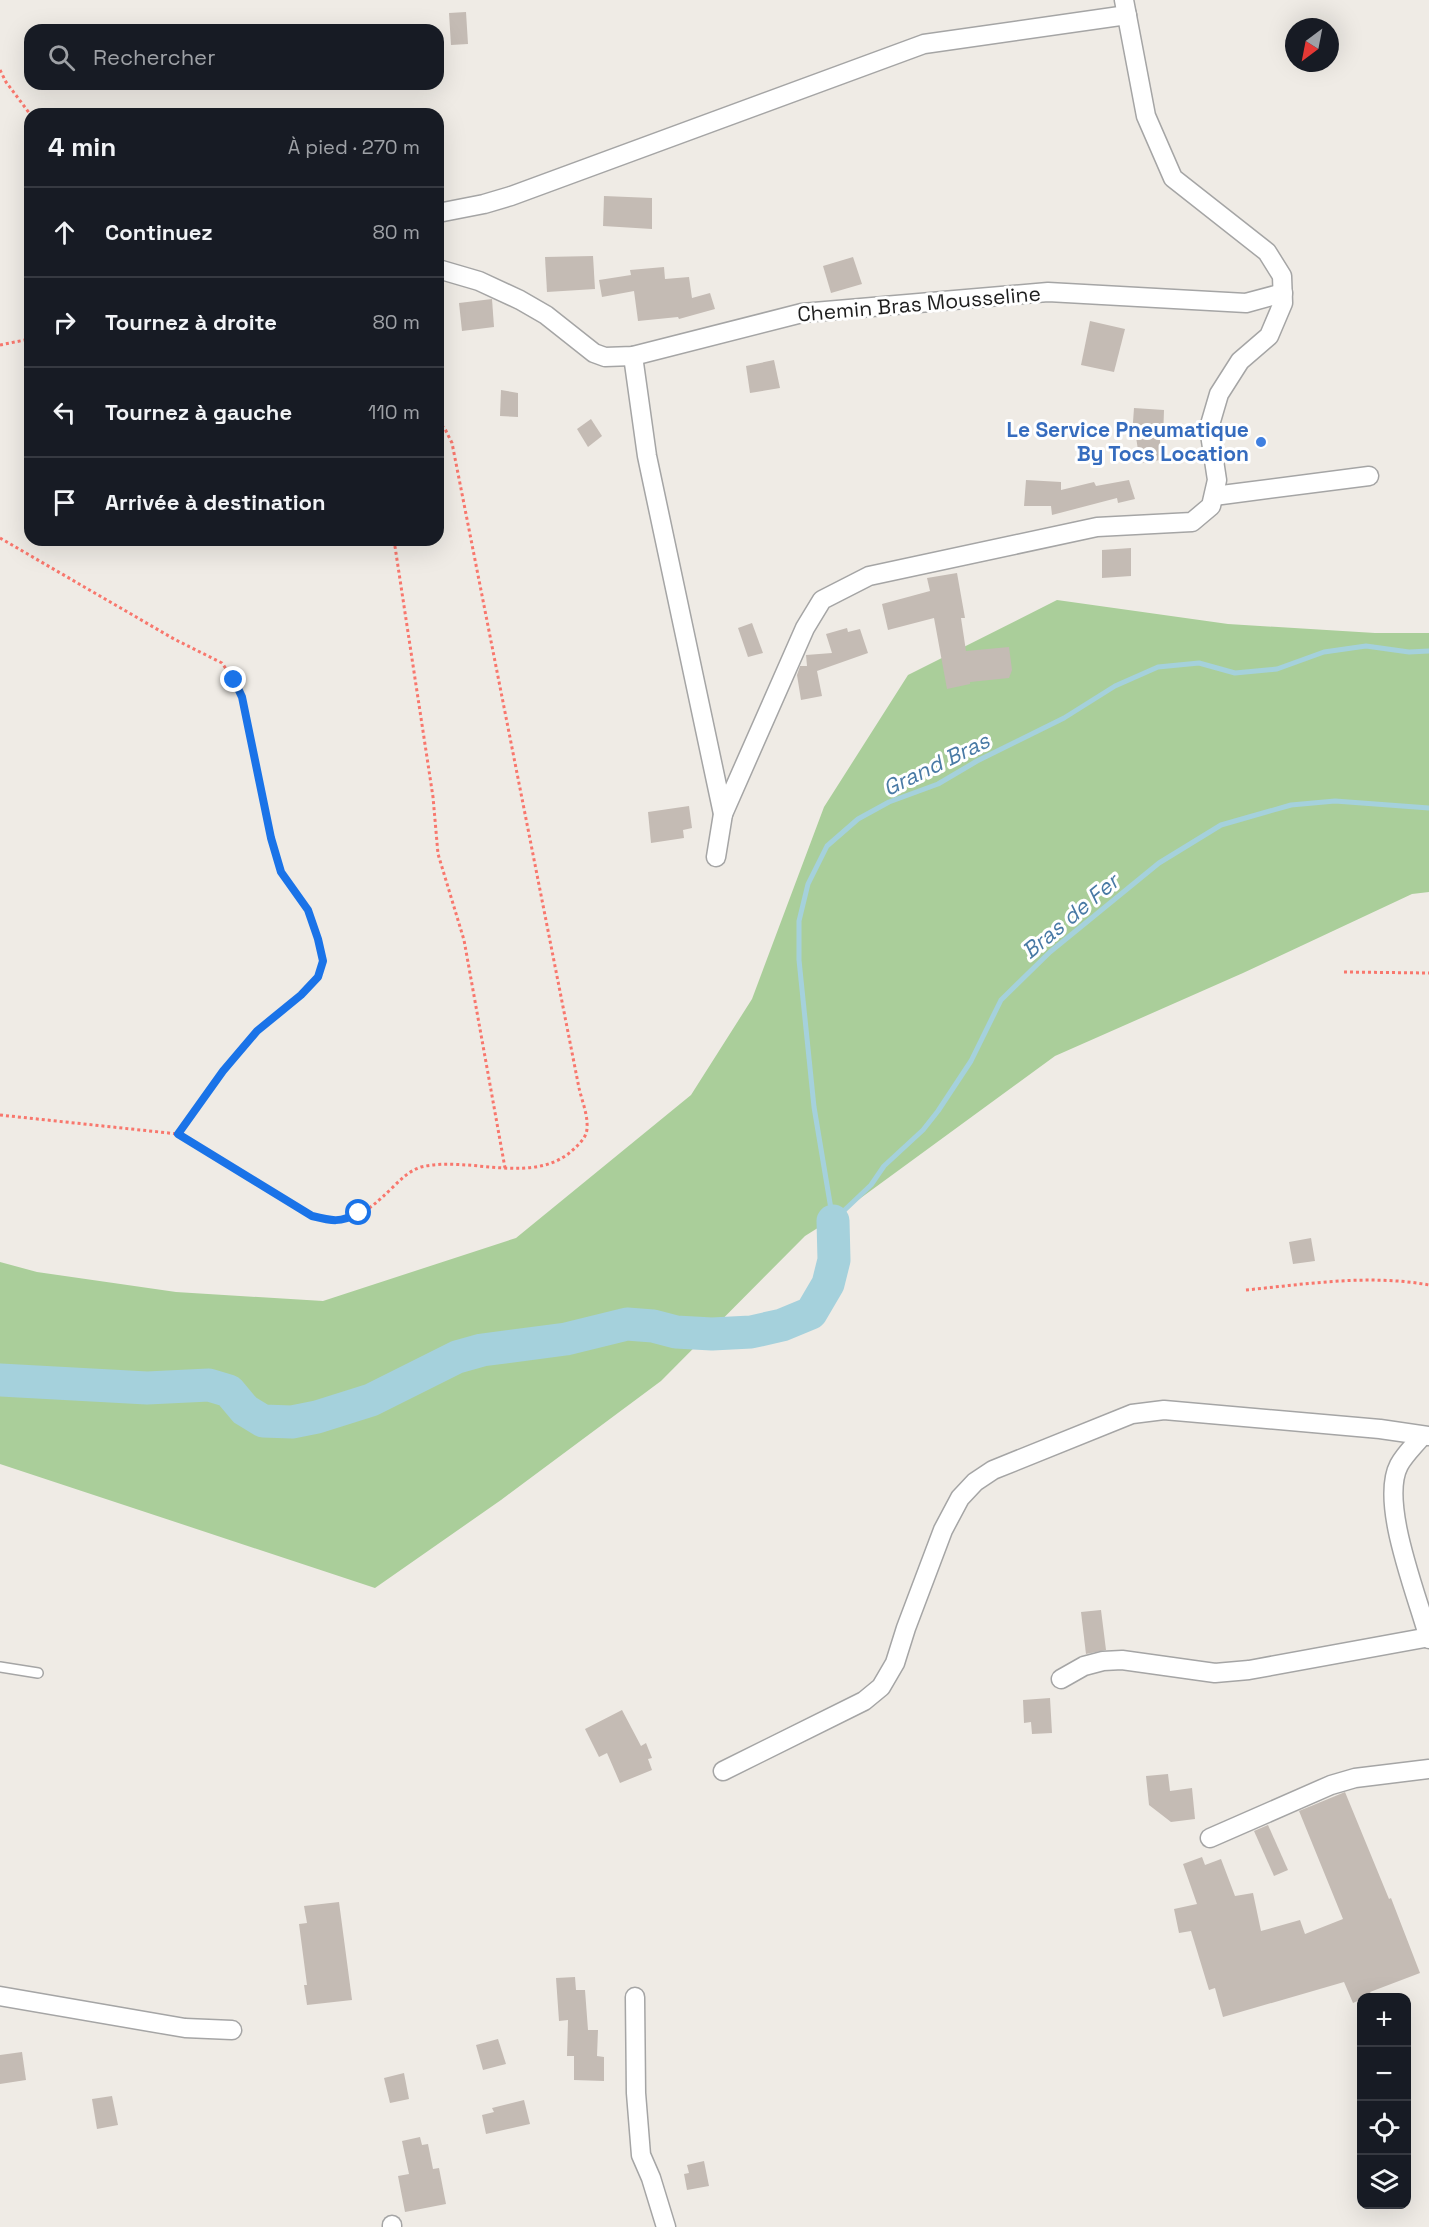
<!DOCTYPE html>
<html lang="fr">
<head>
<meta charset="utf-8">
<style>
	:root { --surface:#171b24; --page:#242831; --text:#f1f3f6; --muted:#9ea1a6; --line:#363941 }
	body { margin:0; font-family:"Space Grotesk",sans-serif; background:var(--page); color:var(--text) }
	.controls { position:absolute; right:18px; bottom:18px; display:grid; overflow:hidden; border-radius:12px; box-shadow:0 6px 24px #0002 }
	.controls button { width:54px; height:54px; display:grid; place-items:center; padding:0; border:0; border-bottom:2px solid var(--line); background:var(--surface); color:var(--text); font:30px sans-serif }
	.compass { position:absolute; left:1285px; top:18px; width:54px; height:54px; border-radius:50%; background:var(--surface); box-shadow:0 6px 24px #0002; rotate:212deg }
	.stop { position:absolute; width:18px; height:18px; margin:-14px; border:4px solid #1a73e8; border-radius:50%; background:#fff }
	.stop.end { background:#1a73e8; border-color:#fff; box-shadow:0 2px 6px #0008 }
	.list { margin:0; padding:0; list-style:none }
	h2 { display:flex; justify-content:space-between; align-items:center; height:78px; margin:0; padding:0 24px; font-size:26px }
	h2 small { font-size:20px; font-weight:400; color:var(--muted) }
	.list li { display:grid; grid-template-columns:39px 1fr auto; gap:18px; align-items:center; box-sizing:border-box; height:90px; padding:0 24px; border-top:2px solid var(--line) }
	.list b { display:block; font-size:22px; white-space:nowrap }
	.list em { font-size:20px; font-style:normal; color:var(--muted) }
	.icon { flex:none; width:33px; height:33px; fill:none; stroke:currentColor; stroke-width:2; stroke-linecap:round; stroke-linejoin:round }
	.map { position:relative; flex:none; width:1429px; height:2227px; overflow:hidden }
	.search { position:absolute; background:var(--surface); box-shadow:0 6px 24px #0002; left:24px; top:24px; width:420px; height:66px; display:flex; align-items:center; gap:15px; box-sizing:border-box; padding:0 21px; border-radius:18px; color:var(--muted); font-size:22px }
	.panel { position:absolute; background:var(--surface); box-shadow:0 6px 24px #0002; left:24px; top:108px; width:420px; height:438px; border-radius:18px }
	.map>svg:first-child { display:block }
</style>
</head>
<body>
<div class="map">
<svg width="1429" height="2227" viewBox="0 0 1429 2227">
	<rect width="100%" height="100%" fill="#efebe5"/>
	<!-- forest -->
	<path fill="#aace9a" d="M1057,600l171,24 147,9h54v259l-17,2 -169,79 -188,83 -223,163 -27,17 -144,145 -160,119 -126,88 -375,-124v-202l37,10 139,20 147,9 193,-63 175,-143 61,-96 72,-192 84,-132z"/>
	<g fill="none" stroke-linecap="round" stroke-linejoin="round">
		<!-- stream -->
		<g stroke="#a5d1dc" stroke-width="5">
			<path d="M833,1221l-19,-114 -15,-147v-39l9,-37 19,-38 31,-27 31,-17 49,-18 39,-23 87,-43 51,-32 43,-19 41,-4 36,10 42,-4 47,-17 42,-6 43,6 20,-1"/>
			<path d="M833,1221l38,-36 13,-19 39,-36 15,-19 33,-50 30,-61 49,-48 109,-89 62,-38 70,-20 44,-4 94,7"/>
		</g>
		<!-- river -->
		<path stroke="#a5d1dc" stroke-width="33" d="M0,1380l147,8 62,-3 20,6 16,19 18,11 29,1 25,-5 54,-17 86,-43 25,-7 84,-11 61,-15 26,2 23,6 36,2 39,-2 31,-7 29,-12 17,-29 6,-24 -1,-39"/>
	</g>
	<!-- building -->
	<g fill="#c4bbb4">
		<path d="M466,12l2,32 -17,1 -2,-32z"/>
		<path d="M604,196l48,2v31l-49,-3z"/>
		<path d="M593,256l2,33 -48,3 -2,-35z"/>
		<path d="M853,257l9,27 -31,9 -8,-27z"/>
		<path d="M664,267l1,12 24,-2 3,21 18,-5 5,16 -36,10 -1,-2 -40,4 -4,-30 -32,6 -3,-17 32,-5 -1,-5z"/>
		<path d="M492,299l2,28 -32,4 -3,-28z"/>
		<path d="M1090,321l35,8 -11,43 -33,-7z"/>
		<path d="M774,360l6,28 -30,5 -4,-27z"/>
		<path d="M501,390l17,3v24l-18,-1z"/>
		<path d="M1134,408l30,2 -1,30h-3l1,20 -21,3 -4,-26 -4,-1z"/>
		<path d="M591,419l11,17 -14,11 -11,-18z"/>
		<path d="M1026,480l35,2v8l33,-8 2,4 33,-6 6,19 -17,4 -1,-5 -65,17 -1,-9h-27z"/>
		<path d="M1131,548v28l-29,2v-28z"/>
		<path d="M957,573l8,45h-4l5,33 43,-4 3,23 -3,8 -39,4v2l-23,5 -13,-71 -46,12 -6,-26 48,-13 -3,-13z"/>
		<path d="M752,623l11,30 -15,4 -10,-29z"/>
		<path d="M847,628l1,4 12,-3 8,24 -51,18 5,25 -21,4 -4,-25 3,-9h7l-1,-11 26,-2 -6,-19z"/>
		<path d="M689,806l3,22 -9,2 1,8 -33,5 -3,-31z"/>
		<path d="M1311,1238l4,23 -22,3 -4,-22z"/>
		<path d="M1101,1610l5,40 -20,4 -5,-42z"/>
		<path d="M1050,1698l2,35 -20,1 -1,-12 -7,1 -1,-23z"/>
		<path d="M622,1710l19,36 5,-3 6,15 -4,1 4,11 -32,13 -13,-30 -8,4 -14,-28z"/>
		<path d="M1168,1774l2,17 22,-3 3,31 -24,3 -22,-17 -3,-29z"/>
		<path d="M1345,1792l44,107 2,-1 29,75 -50,19 2,3 -10,3v1l-9,4 -9,-21 -121,35 -8,-29 -6,2 -18,-59 -12,2 -5,-24 23,-5 -14,-40 19,-7 3,8 16,-6 14,37 18,-3 8,38 39,-11 5,14 38,-15 -44,-108z"/>
		<path d="M1268,1825l20,45 -14,6 -20,-45z"/>
		<path d="M339,1902l13,98 -45,5 -3,-20h3l-8,-61 8,-1 -3,-17z"/>
		<path d="M575,1977l1,13h9l3,40h10l-1,26 7,1v24l-30,-1v-24h-7l1,-36 -9,1 -3,-43z"/>
		<path d="M498,2039l8,25 -23,6 -7,-25z"/>
		<path d="M22,2052l4,28 -26,4v-29z"/>
		<path d="M404,2073l5,26 -19,4 -6,-25z"/>
		<path d="M112,2096l6,29 -21,4 -5,-30z"/>
		<path d="M524,2100l6,24 -44,10 -4,-19 12,-3 -2,-4z"/>
		<path d="M420,2137l2,8 6,-1 5,25 6,-1 7,36 -41,8 -7,-36 11,-2 -7,-33z"/>
		<path d="M704,2161l5,25 -22,4 -3,-16 5,-1 -2,-8z"/>
	</g>
	<g fill="none" stroke-linecap="round" stroke-linejoin="round">
		<!-- service casing -->
		<g stroke="#a5a5a5" stroke-width="12">
			<path id="service" d="M0,1667l38,6"/>
		</g>
		<!-- minor casing -->
		<g stroke="#a5a5a5" stroke-width="21">
			<g id="minor">
				<path d="M438,213l46,-9 27,-8 413,-152 203,-29"/>
				<path d="M438,269l41,12 41,19 26,15 48,38 11,4 28,-1 169,-43 246,-21 198,11 37,-10"/>
				<path d="M633,356l14,100 76,358 -7,43"/>
				<path d="M1214,496l155,-20"/>
				<path d="M723,814l82,-186 17,-28 47,-24 228,-49 95,-5 19,-16 6,-26 -8,-52 10,-34 21,-33 29,-25 14,-33 -1,-27 -15,-24 -94,-74 -27,-62 -22,-116"/>
				<path d="M1422,1436c-7,9 -17,18 -23,29 -20,38 19,132 30,174"/>
				<path d="M1061,1679l23,-13 19,-5 19,-1 93,13 34,-3 180,-33"/>
				<path d="M723,1771l141,-70 17,-14 14,-24 11,-35 37,-98 17,-32 15,-16 18,-12 139,-56 32,-4 216,19 49,7"/>
				<path d="M1210,1838l121,-53 24,-7 74,-9"/>
				<path d="M0,1996l185,32 47,2"/>
				<path d="M635,1997l1,96 5,62 10,23 15,49"/>
				<path d="M392,2225v2"/>
			</g>
		</g>
		<!-- path -->
		<g stroke="#f8776d" stroke-width="3" stroke-dasharray="3 3" stroke-linecap="butt">
			<path d="M0,70l6,12 24,32"/>
			<path d="M0,345l30,-6"/>
			<path d="M0,538l174,101 48,24 12,17 8,17 29,141 10,34 27,38 10,29 5,22 -5,16 -17,18 -44,36 -34,40 -45,63"/>
			<path d="M394,540l39,257 5,57 26,86 41,228"/>
			<path d="M1344,972l85,1"/>
			<path d="M0,1115l178,19 134,82c39,9 52,-1 80,-28 9,-9 17,-17 29,-21 49,-12 115,21 155,-20 5,-5 11,-11 11,-19 1,-13 -5,-27 -8,-40l-127,-645 -7,-14 -7,-8"/>
			<path d="M1246,1290c61,-6 123,-16 183,-5"/>
		</g>
		<!-- service -->
		<use href="#service" stroke="#fff" stroke-width="9"/>
		<!-- minor -->
		<use href="#minor" stroke="#fff" stroke-width="18"/>
	</g>
	<g fill="none" stroke-linecap="round" stroke-linejoin="round">
		<!-- route -->
		<path stroke="#1a73e8" stroke-width="8" d="M234,680l8,17 29,141 10,34 27,38 10,29 5,22 -5,16 -17,18 -44,36 -34,40 -45,63 134,82c20,5 28,7 47,-3"/>
	</g>
	<!-- markers -->
	<circle fill="#3f7fe0" stroke="#fff" stroke-width="2" cx="1261" cy="442" r="6"/>
	<g text-anchor="middle" stroke-width="6" stroke-linejoin="round" paint-order="stroke">
		<!-- street labels -->
		<g font-size="21" fill="#1e1e1e" stroke="#fff">
			<text transform="translate(919 304) rotate(-5)" y="7">Chemin Bras Mousseline</text>
		</g>
		<!-- shop labels -->
		<g font-size="21" font-weight="bold" fill="#366cbe" stroke="#fff" text-anchor="end">
			<text x="1249" y="437">Le Service Pneumatique<tspan x="1249" dy="24">By Tocs Location</tspan></text>
		</g>
		<!-- water labels -->
		<g font-size="22" font-style="italic" fill="#497aa5" stroke="#fff">
			<text transform="translate(936 764) rotate(-26)" y="8">Grand Bras</text>
			<text transform="translate(1070 916) rotate(-40)" y="8">Bras de Fer</text>
		</g>
	</g>
</svg>
<div class="controls">
<button>+</button>
<button>−</button>
<button><svg class="icon" aria-label="locate" viewBox="0 0 24 24"><circle cx="12" cy="12" r="6"/><path d="M12 2v4M12 18v4M2 12h4M18 12h4"/></svg></button>
<button><svg class="icon" aria-label="layers" viewBox="0 0 24 24"><path d="M12 4l9 5-9 5-9-5zM3 14l9 5 9-5"/></svg></button>
</div>
<svg class="compass" viewBox="-18 -18 36 36"><path d="M0-13l5 13h-10z" fill="#e53935"/><path d="M0 13l5-13h-10z" fill="#9ea1a6"/></svg>
<div class="stop" style="left:359px;top:1213px"></div>
<div class="stop end" style="left:234px;top:680px"></div>
<div class="search"><svg class="icon" aria-label="search" viewBox="0 0 24 24"><circle cx="10" cy="10" r="6"/><path d="M15 15l6 6"/></svg>Rechercher</div>
<section class="panel">
<h2>4 min<small>À pied · 270 m</small></h2>
<ul class="list">
<li><svg class="icon" aria-label="ahead" viewBox="0 0 24 24"><path d="M12 20V5M6 11l6-6 6 6"/></svg><div><b>Continuez</b></div><em>80 m</em></li>
<li><svg class="icon" aria-label="right" viewBox="0 0 24 24"><path d="M7 20v-9h11M14 6l5 5-5 5"/></svg><div><b>Tournez à droite</b></div><em>80 m</em></li>
<li><svg class="icon" aria-label="left" viewBox="0 0 24 24"><path d="M17 20v-9H6M10 6l-5 5 5 5"/></svg><div><b>Tournez à gauche</b></div><em>110 m</em></li>
<li><svg class="icon" aria-label="arrive" viewBox="0 0 24 24"><path d="M6 21V4h12l-3 4 3 4H6"/></svg><div><b>Arrivée à destination</b></div></li>
</ul>
</section>
</div>
</body>
</html>
